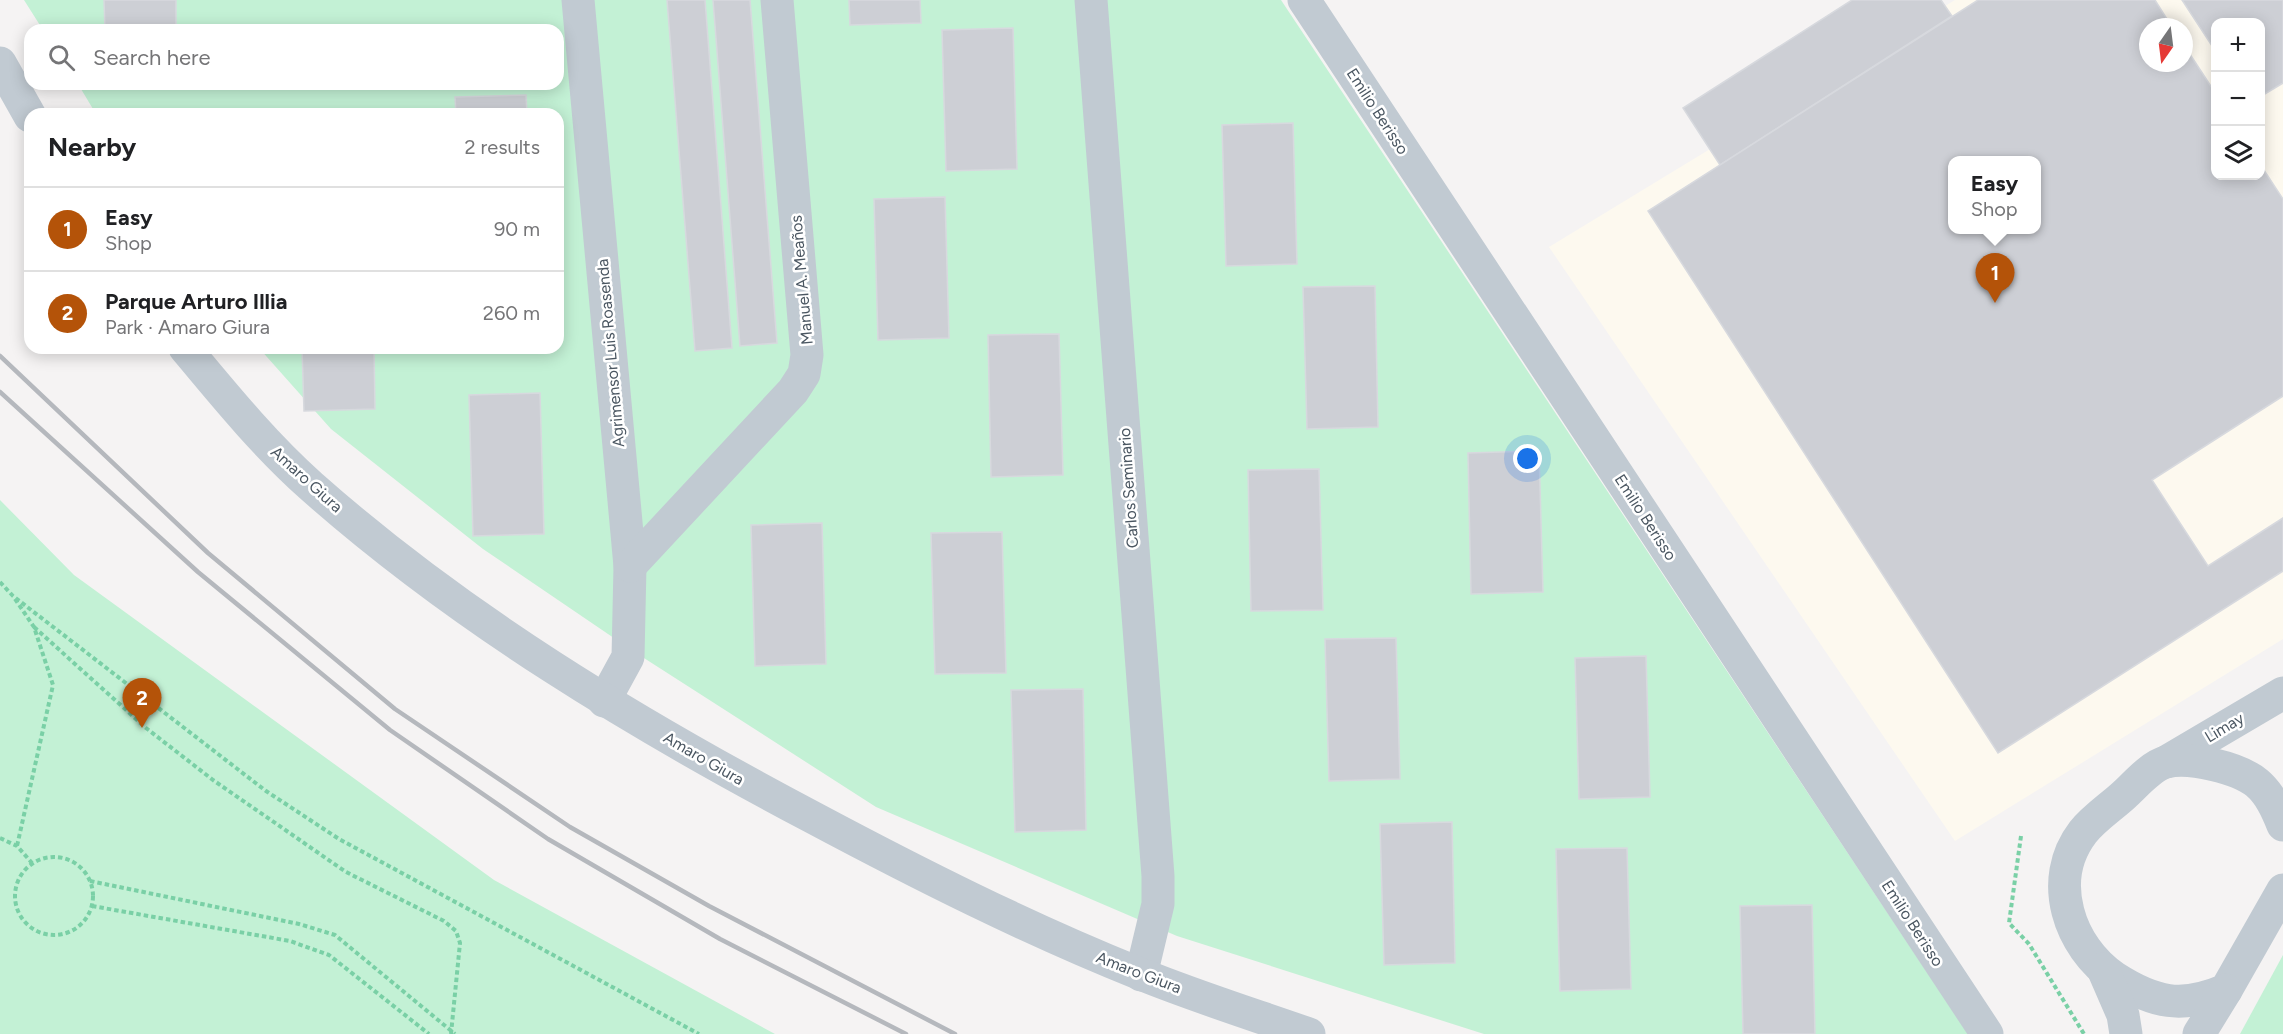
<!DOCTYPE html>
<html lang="en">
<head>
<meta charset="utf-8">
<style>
	:root { --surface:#fff; --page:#f2f2f2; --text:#202124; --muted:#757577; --line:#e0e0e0; --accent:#b45309 }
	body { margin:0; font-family:Figtree,sans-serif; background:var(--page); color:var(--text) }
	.controls { position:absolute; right:18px; top:18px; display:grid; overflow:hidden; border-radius:12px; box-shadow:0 3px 15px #0003 }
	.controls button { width:54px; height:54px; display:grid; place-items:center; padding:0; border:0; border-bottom:2px solid var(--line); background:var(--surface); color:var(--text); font:30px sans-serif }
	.compass { position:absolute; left:2139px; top:18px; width:54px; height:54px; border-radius:50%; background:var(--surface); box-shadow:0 3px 15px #0003; rotate:194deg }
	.you { position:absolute; left:1528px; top:459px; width:21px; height:21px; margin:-15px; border:4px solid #fff; border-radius:50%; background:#1a73e8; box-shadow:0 0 0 9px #1a73e833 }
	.badge { display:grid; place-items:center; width:39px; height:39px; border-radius:50%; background:var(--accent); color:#fff; font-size:20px; font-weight:700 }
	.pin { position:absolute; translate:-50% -50px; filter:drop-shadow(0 2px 3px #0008) }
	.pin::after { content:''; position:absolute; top:32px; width:21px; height:18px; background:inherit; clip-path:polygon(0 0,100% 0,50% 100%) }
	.popup { position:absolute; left:1948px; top:156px; width:93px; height:78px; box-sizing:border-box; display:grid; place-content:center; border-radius:12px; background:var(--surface); filter:drop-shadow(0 2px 4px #0005); font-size:20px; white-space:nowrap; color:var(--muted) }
	.popup b { font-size:22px; color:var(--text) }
	.popup::after { content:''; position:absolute; left:50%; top:100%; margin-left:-12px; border:12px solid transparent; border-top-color:var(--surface) }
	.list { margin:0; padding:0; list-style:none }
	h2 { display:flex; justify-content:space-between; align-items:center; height:78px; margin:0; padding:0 24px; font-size:26px }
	h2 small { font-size:20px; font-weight:400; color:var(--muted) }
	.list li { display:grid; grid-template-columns:39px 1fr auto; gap:18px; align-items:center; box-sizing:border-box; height:84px; padding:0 24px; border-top:2px solid var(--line) }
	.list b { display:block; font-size:22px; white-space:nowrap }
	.list p { margin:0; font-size:20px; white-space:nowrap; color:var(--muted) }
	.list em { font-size:20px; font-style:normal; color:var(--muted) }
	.icon { flex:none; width:33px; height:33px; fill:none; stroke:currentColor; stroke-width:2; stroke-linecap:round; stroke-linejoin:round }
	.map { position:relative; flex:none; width:2283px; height:1034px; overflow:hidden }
	.search { position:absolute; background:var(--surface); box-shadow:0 3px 15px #0003; left:24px; top:24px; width:540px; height:66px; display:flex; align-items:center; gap:15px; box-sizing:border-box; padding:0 21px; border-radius:18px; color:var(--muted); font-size:22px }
	.panel { position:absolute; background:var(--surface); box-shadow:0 3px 15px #0003; left:24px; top:108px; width:540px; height:246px; border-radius:18px }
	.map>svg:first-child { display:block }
</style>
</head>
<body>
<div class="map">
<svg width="2283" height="1034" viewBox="0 0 2283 1034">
	<rect width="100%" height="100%" fill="#f5f3f3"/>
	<!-- commercial -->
	<path fill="#fdf9ef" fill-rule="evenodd" d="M1955,0h328v639l-328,202 -406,-594zM2216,22h44v154h-44zM2148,27h36v36h-36zM1953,160h84v70h-84z"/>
	<!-- green -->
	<g fill="#c3f1d5">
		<path d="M24,0h1257l687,1034h-484l-307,-98 -301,-129 -243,-156 -150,-102 -152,-120 -72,-81h299v-234h-462l-18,-30h480v-54h-515z"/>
		<path d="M0,500l74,75 420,305 281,154h-775z"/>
		<path d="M2283,955v79h-43z"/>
	</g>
	<!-- building -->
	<g fill="#cdcfd5" stroke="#d7d9de" stroke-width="1.5" fill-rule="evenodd">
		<path d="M104,0h72v30h-71z"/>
		<path d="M667,0h38l27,348 -37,3z"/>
		<path d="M713,0h37l27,343 -37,3z"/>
		<path d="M849,0h71l1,23 -71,2z"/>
		<path d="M1852,0h89l11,16 -232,149 -37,-57z"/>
		<path d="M1978,0h177l17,27h-24v36h36v-18l32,49v82h44v-12l23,35v197l-131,84 56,86 75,-48v53l-285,182 -350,-542zM1953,160h84v70h-84z"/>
		<path d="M2182,0h101v83l-23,14v-75h-44v30z"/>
		<path d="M1013,28l4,141 -71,2 -4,-141z"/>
		<path d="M106,84h72v3l-71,1z"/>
		<path d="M526,95l1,19h-71l-1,-17z"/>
		<path d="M1293,123l4,141 -71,2 -4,-141z"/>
		<path d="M945,197l4,141 -71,2 -4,-141z"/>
		<path d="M1375,286l3,141 -71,2 -4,-142z"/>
		<path d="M1059,334l4,141 -72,2 -3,-142z"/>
		<path d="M302,348h72l1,61 -71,2z"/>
		<path d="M540,393l4,141 -71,2 -4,-141z"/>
		<path d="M1539,451l4,141 -72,2 -3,-141z"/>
		<path d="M1319,469l4,141 -72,1 -3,-141z"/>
		<path d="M822,523l4,141 -71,2 -4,-141z"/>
		<path d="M1002,532l4,141 -71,1 -4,-141z"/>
		<path d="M1396,638l4,141 -71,2 -4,-142z"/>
		<path d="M1646,656l4,141 -71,2 -4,-141z"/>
		<path d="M1083,689l3,141 -71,2 -4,-142z"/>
		<path d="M1452,822l3,141 -71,2 -4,-141z"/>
		<path d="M1627,848l4,141 -71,2 -4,-142z"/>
		<path d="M1812,905l3,129h-72l-3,-128z"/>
	</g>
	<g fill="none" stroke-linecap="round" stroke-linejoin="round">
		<!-- path -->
		<g stroke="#7ad0a6" stroke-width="4" stroke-dasharray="4.5 3" stroke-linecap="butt">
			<path d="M0,582l13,14 253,195 73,48 360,195"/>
			<path d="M15,599l19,28 19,58 -36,161"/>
			<path d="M34,627l112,101 67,52 133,92 98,49 12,10 4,12 -9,91"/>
			<path d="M2021,836l-12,87 20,21 55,90"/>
			<path d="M0,838l17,8 15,17"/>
			<circle cx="54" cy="896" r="39"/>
			<path d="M90,881l209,43 36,11 120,99"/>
			<path d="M92,906l198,35 39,14 100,79"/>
		</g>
		<!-- minor -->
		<g stroke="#c1cad2" stroke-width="33">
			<path d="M578,0l52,566 -2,91 -24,44"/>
			<path d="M1091,0l67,876v28l-17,71"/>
			<path d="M1304,0l683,1034"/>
			<path d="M0,63l30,53"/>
			<path d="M185,348c40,48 79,96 126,138 150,133 325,238 501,331 107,57 214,111 326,156 56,23 114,41 171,61"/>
			<path d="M630,566l163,-175 11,-17 3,-19 -30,-355"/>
			<path d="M2166,762l117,-69"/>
			<path d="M2283,825c-6,-15 -13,-31 -26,-42 -18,-15 -68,-27 -91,-21 -15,4 -31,23 -42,33 -13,12 -30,23 -41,37 -37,48 -14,115 32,146 39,25 67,31 111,12l57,-100"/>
			<path d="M2103,969l20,46 3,19"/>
			<path d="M2199,1034l27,-44"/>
		</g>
		<!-- rail -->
		<g stroke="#b5b8bd" stroke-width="4.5">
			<path d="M0,356l208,197 187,156 175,118 139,79 246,128"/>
			<path d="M0,392l198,180 192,158 158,109 172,100 186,95"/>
		</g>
	</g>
	<g text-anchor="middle" stroke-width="5" stroke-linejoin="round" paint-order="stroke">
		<!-- street labels -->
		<g font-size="16" fill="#4a5661" stroke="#fff">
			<text transform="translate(1378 111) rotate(57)" y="6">Emilio Berisso</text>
			<text transform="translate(801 280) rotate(-95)" y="6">Manuel A. Meaños</text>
			<text transform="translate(610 353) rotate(-95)" y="6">Agrimensor Luis Roasenda</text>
			<text transform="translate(307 479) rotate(42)" y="6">Amaro Giura</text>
			<text transform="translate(1128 488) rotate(-94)" y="6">Carlos Seminario</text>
			<text transform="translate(1646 517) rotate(57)" y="6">Emilio Berisso</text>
			<text transform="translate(2224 727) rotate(-31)" y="6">Limay</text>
			<text transform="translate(704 758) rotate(30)" y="6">Amaro Giura</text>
			<text transform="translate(1913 923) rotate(57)" y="6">Emilio Berisso</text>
			<text transform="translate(1139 972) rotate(21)" y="6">Amaro Giura</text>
		</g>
	</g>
</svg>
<div class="controls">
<button>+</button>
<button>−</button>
<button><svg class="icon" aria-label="layers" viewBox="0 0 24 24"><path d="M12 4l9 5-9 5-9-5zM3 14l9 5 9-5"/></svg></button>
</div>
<svg class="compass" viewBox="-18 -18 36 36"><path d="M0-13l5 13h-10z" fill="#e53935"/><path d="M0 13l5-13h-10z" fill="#757577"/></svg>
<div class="you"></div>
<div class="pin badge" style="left:1995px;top:303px">1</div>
<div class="popup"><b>Easy</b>Shop</div>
<div class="pin badge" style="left:142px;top:728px">2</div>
<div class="search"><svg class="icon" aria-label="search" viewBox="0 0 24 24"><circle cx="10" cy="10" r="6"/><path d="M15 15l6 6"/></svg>Search here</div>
<section class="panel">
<h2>Nearby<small>2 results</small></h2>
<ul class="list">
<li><span class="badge">1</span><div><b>Easy</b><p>Shop</p></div><em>90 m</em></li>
<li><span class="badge">2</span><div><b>Parque Arturo Illia</b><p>Park · Amaro Giura</p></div><em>260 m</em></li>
</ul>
</section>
</div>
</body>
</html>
